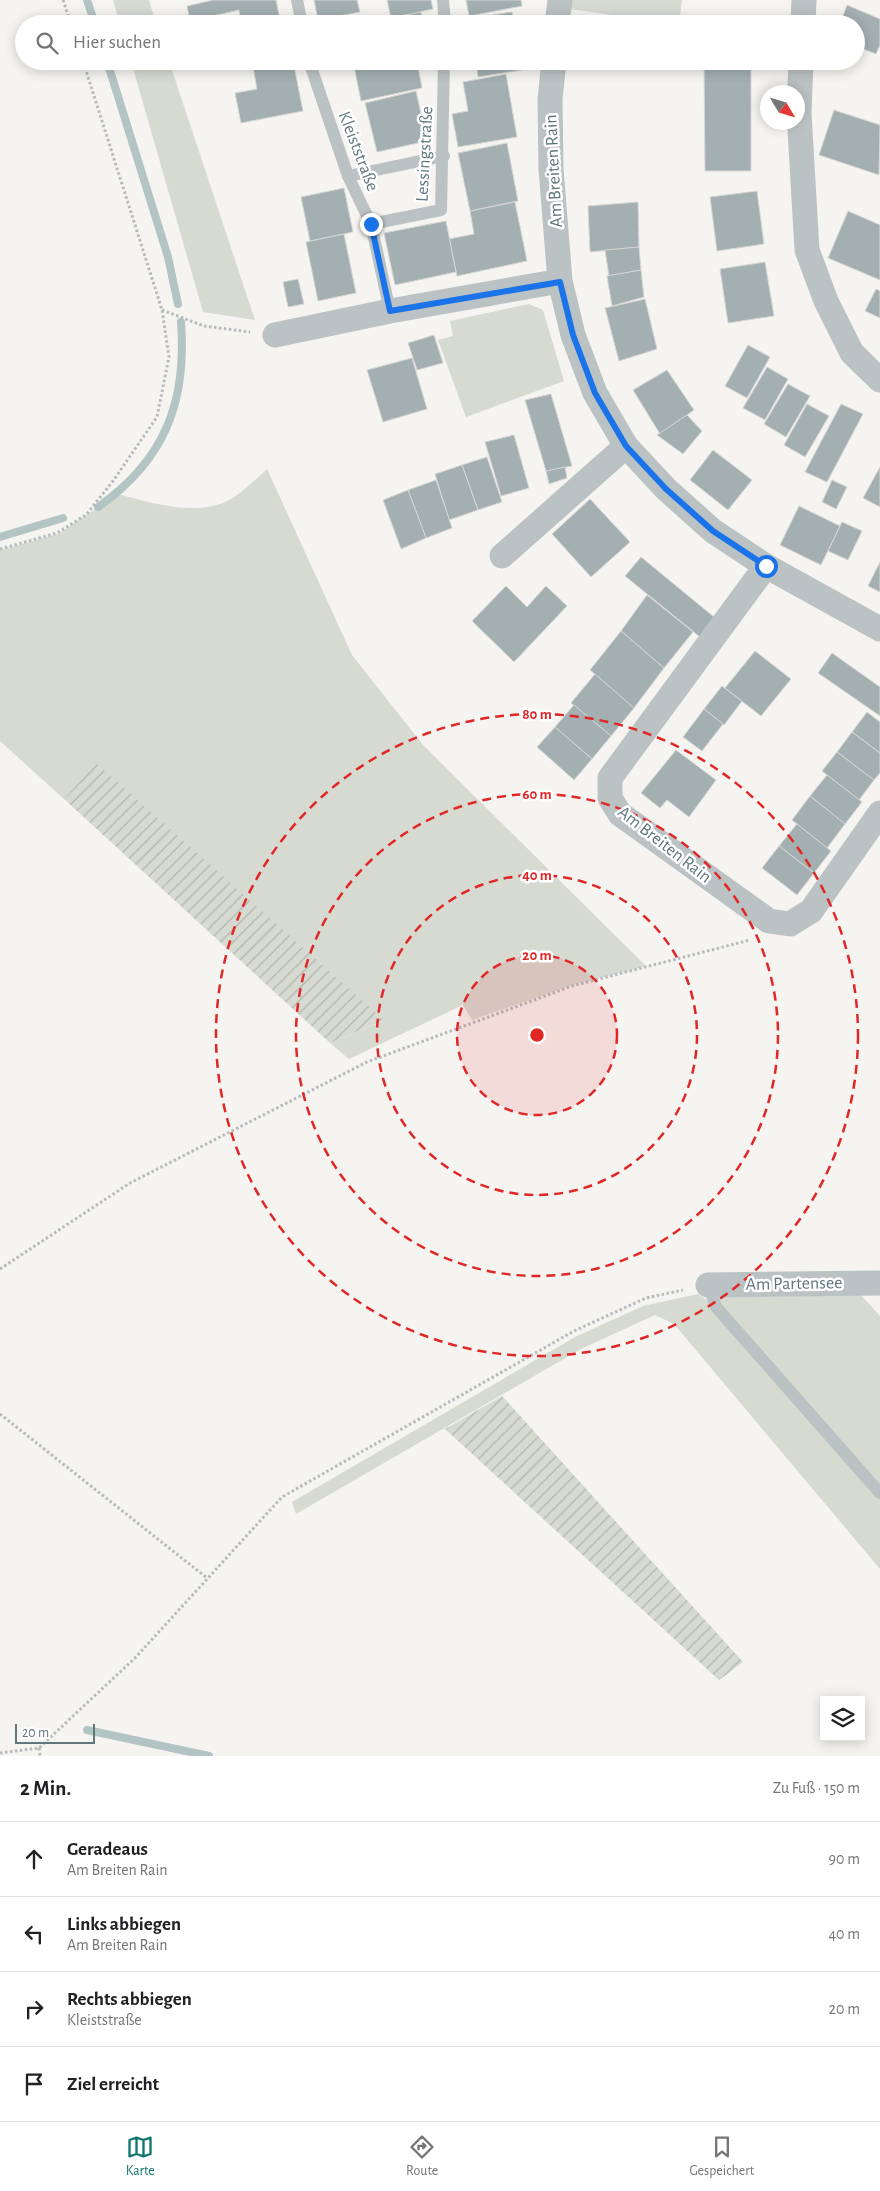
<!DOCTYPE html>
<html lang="de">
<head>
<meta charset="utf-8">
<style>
	:root { --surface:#fff; --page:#f2f2f2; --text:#202124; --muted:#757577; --line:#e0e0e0; --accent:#0f766e }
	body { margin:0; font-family:"Alegreya Sans",sans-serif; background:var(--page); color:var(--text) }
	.controls { position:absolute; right:15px; bottom:15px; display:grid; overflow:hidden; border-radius:0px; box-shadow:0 2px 12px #0003 }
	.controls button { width:45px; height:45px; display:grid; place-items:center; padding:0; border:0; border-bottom:1px solid var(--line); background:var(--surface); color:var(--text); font:25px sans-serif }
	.compass { position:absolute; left:760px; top:85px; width:45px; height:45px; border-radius:50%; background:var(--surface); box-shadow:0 2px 12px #0003; rotate:128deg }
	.scale { position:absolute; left:15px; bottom:12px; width:80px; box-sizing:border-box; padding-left:5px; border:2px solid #60777c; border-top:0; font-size:14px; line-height:18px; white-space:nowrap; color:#60777c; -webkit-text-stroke:4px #fff; paint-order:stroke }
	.stop { position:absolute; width:15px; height:15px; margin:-11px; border:4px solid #1a73e8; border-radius:50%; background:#fff }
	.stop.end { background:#1a73e8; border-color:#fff; box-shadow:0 1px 5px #0008 }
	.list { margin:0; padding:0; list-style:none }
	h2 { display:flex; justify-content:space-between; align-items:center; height:65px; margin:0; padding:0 20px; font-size:21px }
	h2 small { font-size:16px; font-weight:400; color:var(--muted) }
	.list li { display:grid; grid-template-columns:32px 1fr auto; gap:15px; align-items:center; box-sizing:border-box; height:75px; padding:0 20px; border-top:1px solid var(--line) }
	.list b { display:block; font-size:19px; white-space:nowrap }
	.list p { margin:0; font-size:16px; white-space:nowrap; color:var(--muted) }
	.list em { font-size:16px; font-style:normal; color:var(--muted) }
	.icon { flex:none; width:28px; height:28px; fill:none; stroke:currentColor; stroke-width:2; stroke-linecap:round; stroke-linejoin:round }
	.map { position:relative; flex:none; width:880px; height:1756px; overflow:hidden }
	.search { position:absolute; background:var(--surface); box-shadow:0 2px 12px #0003; left:15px; right:15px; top:15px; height:55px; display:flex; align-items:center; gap:12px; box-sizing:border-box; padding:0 18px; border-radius:28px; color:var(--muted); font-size:19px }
	.sheet { height:365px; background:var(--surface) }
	nav { display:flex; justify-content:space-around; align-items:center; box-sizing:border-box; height:70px; border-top:1px solid var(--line); background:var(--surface); font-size:14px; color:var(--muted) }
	nav a { display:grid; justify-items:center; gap:2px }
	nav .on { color:var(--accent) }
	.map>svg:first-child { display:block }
</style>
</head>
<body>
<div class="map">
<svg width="880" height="1756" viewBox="0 0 880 1756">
	<defs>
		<pattern id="garden-furrows" width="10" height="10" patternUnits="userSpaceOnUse" patternTransform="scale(1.25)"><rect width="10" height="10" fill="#d6dad1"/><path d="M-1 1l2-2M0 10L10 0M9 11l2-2" fill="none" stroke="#b1b6af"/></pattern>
	</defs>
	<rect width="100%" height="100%" fill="#f5f4f1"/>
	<!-- grass -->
	<g fill="#d6dad1">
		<path d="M113,0h36l7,24h-36z"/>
		<path d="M562,0h120l-3,24 -118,-16z"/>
		<path d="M131,61h38l86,259 -52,-8z"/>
		<path d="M529,304l14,6 21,71 -98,36 -28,-77 15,-4 -3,-15z"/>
		<path d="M267,469l85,186 71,90 223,221 -73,19 -101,35 -9,-15 -114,54 -19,-16 53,-22 -287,-257 -32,35 -64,-58v-191l58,-16 60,-40c33,9 84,25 116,3 12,-8 22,-18 33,-28z"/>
		<path d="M851,1284l29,32v253l-206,-245 -19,-9 -74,34 -285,165 -4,-12 283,-165 68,-31 55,-12 17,12 -7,-21z"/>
	</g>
	<!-- garden -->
	<g fill="url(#garden-furrows)">
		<path d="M96,763l288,257 -54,23 -266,-244z"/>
		<path d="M502,1396l241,266 -24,18 -274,-251z"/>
	</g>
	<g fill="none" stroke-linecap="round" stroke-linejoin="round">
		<!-- stream -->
		<g stroke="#b2c4c4" stroke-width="8">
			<path d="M87,0l8,24"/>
			<path d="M107,61l61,196 10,47"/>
			<path d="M98,507c67,-47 89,-105 83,-185"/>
			<path d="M0,537l63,-19"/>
			<path d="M87,1730l122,26"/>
		</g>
	</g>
	<!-- building -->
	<g fill="#a3afb1" stroke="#d6d6d4">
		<path d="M213,0h63l5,24h-40l-2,-14 -49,11 -3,-15z"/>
		<path d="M314,0h43l3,12 -42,8z"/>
		<path d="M387,0h44l2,9 -42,9z"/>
		<path d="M466,0h55l1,6 -53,10z"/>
		<path d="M847,5l33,14v26l-4,9 -20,-8v-22h-16z"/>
		<path d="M421,12l2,12h-31l-1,-6z"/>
		<path d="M512,12l2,12h-33l-1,-7z"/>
		<path d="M252,61h41l10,50 -62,12 -6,-30 22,-4z"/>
		<path d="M375,61h42l5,27 -61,13 -7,-35z"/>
		<path d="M476,61h45l1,9 -44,7z"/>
		<path d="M704,61h47v110h-46z"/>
		<path d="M506,74l11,63 -59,10 -6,-33 16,-3 -5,-29z"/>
		<path d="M416,91l11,50 -50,11 -12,-49z"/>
		<path d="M834,110l46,15 -1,50 -60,-20z"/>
		<path d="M507,143l11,58 -48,10 -12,-58z"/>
		<path d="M344,188l9,44 -43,9 -9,-44z"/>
		<path d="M757,191l7,53 -47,7 -7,-54z"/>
		<path d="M515,202l12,59 -70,15 -8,-37 25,-5 -4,-23z"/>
		<path d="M638,202l1,45 -49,5 -2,-46z"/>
		<path d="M848,211l32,14v55l-52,-22z"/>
		<path d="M446,221l10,51 -61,13 -11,-52z"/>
		<path d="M344,234l12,59 -38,8 -12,-59z"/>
		<path d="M639,247l2,23 -32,6 -4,-26z"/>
		<path d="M765,262l9,54 -46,7 -8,-54z"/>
		<path d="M641,270l3,27 -32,9 -5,-30z"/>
		<path d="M298,279l6,25 -16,3 -5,-25z"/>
		<path d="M876,289l4,2v27l-15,-7z"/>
		<path d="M645,299l12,50 -38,12 -14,-53z"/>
		<path d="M434,335l9,28 -26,7 -9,-27z"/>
		<path d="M748,345l22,12 -23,41 -22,-12z"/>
		<path d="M412,358l15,51 -44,13 -16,-52z"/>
		<path d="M767,367l21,12 -23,41 -22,-12z"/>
		<path d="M667,370l27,40 -34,24 -27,-44z"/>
		<path d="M788,384l22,12 -24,41 -22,-13z"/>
		<path d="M551,394l21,72 -26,5 -21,-71z"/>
		<path d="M807,404l22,12 -24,41 -21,-12z"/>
		<path d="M841,404l22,10 -36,68 -22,-10z"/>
		<path d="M687,415l15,16 -19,23 -26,-19z"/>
		<path d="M514,435l15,53 -28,8 -16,-54z"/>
		<path d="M713,450l39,30 -24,30 -38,-30z"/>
		<path d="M487,457l15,45 -24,8 -16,-45z"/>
		<path d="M462,465l16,45 -29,10 -14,-46z"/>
		<path d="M565,467l2,11 -18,6 -3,-13z"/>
		<path d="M880,467v40l-17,-9z"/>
		<path d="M436,480l16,48 -26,10 -18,-48z"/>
		<path d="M832,480l15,7 -11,22 -14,-7z"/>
		<path d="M408,490l18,48 -25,11 -18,-49z"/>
		<path d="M590,499l40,43 -39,35 -39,-43z"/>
		<path d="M799,506l41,20 -19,39 -41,-20z"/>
		<path d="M842,522l20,9 -14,29 -20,-9z"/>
		<path d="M641,557l73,60 -14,20 -75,-61z"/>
		<path d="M880,562v30l-12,-6z"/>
		<path d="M506,586l21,21 19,-21 21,20 -53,56 -42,-41z"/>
		<path d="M647,595l46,37 -29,36 -43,-37z"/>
		<path d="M621,631l43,37 -30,40 -44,-38z"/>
		<path d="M755,651l36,28 -30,37 -36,-28z"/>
		<path d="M832,653l48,34v29l-62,-43z"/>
		<path d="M595,674l39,34 -23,28 -40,-33z"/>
		<path d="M722,686l20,15 -18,24 -20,-16z"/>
		<path d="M574,705l37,31 -19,23 -37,-32z"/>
		<path d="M704,709l19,15 -21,27 -19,-14z"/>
		<path d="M867,712l13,10v31l-28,-21z"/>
		<path d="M555,727l37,32 -18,21 -37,-33z"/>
		<path d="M852,732l28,21v20l-6,7 -37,-28z"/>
		<path d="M676,750l40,30 -27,37 -22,-17 -7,8 -19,-15z"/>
		<path d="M837,752l37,28 -15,20 -37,-29z"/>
		<path d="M827,775l35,27 -17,22 -35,-28z"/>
		<path d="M810,796l35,28 -18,24 -35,-28z"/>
		<path d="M797,824l34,27 -17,22 -35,-27z"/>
		<path d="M779,846l35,27 -17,22 -35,-27z"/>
	</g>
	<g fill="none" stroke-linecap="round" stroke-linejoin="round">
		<!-- path -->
		<g stroke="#b6babc" stroke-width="3" stroke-dasharray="2.5 2.5" stroke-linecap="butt">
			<path d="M63,0l8,24"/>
			<path d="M162,310l42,16 46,6"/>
			<path d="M0,549l57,-16 29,-18 27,-34 44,-64 12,-60 -7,-47 -79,-249"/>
			<path d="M0,1269l130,-86 237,-121 205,-76 178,-46"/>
			<path d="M0,1414l207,164"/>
			<path d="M39,1748l1,8"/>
			<path d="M0,1753l39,-5 96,-90 147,-161 292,-166 72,-33 37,-8"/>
		</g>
		<!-- service -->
		<g stroke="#bbc2c4" stroke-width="12">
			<path d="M297,0l5,24"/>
			<path d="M443,0l2,24"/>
			<path d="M309,61l39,115 23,48 19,87"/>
			<path d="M348,176l96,-20"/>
			<path d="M371,224l70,-14 3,-149"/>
			<path d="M708,1285l8,22 164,186"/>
		</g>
		<!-- minor -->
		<g stroke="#bbc2c4" stroke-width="25">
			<path d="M557,24l3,-24"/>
			<path d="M803,24l1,-24"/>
			<path d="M554,61l-4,38 1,70 9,112 13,54 22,58 31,53 40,43 47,42 53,35 114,63"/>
			<path d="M801,61l-2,52 8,137 19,51 26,52 28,27"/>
			<path d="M275,335l115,-24 170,-30"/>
			<path d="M502,556l124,-110"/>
			<path d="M766,566l-156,212v20l10,16 149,107 21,3 21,-13 69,-98"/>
			<path d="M708,1285l172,-2"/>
		</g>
	</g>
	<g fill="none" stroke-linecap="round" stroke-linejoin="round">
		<!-- route -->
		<path stroke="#1a73e8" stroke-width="6" d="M371,224l19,87 170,-29 13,53 22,58 31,53 40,43 47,42 53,35"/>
	</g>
	<!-- distance rings -->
	<circle cx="537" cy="1035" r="80" fill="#e12626" fill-opacity=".12"/>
	<g fill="none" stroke="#e12626" stroke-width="2.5" stroke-dasharray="9 6">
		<circle cx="537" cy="1035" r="80"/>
		<circle cx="537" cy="1035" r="160"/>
		<circle cx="537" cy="1035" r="241"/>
		<circle cx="537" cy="1035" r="321"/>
	</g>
	<g text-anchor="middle" stroke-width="5" stroke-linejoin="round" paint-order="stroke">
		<!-- street labels -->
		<g font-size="18" fill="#60777c" stroke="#fff">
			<text transform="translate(359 151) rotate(69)" y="6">Kleiststraße</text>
			<text transform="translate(424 154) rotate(-87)" y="6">Lessingstraße</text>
			<text transform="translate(553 171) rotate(-93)" y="6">Am Breiten Rain</text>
			<text transform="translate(665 844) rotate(38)" y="6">Am Breiten Rain</text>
			<text transform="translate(794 1283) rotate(-1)" y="6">Am Partensee</text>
		</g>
	</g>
	<circle cx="537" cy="1035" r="8" fill="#e12626" stroke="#fff" stroke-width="2.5"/>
	<g font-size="15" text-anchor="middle" font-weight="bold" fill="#e12626" stroke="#fff" stroke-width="5" stroke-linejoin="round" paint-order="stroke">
		<text x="537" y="719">80 m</text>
		<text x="537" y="799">60 m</text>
		<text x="537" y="880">40 m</text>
		<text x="537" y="960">20 m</text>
	</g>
</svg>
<div class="controls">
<button><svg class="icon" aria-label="layers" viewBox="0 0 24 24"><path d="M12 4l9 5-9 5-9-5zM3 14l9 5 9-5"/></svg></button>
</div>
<svg class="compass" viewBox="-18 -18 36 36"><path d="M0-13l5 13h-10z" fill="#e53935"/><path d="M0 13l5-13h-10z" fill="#757577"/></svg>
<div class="scale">20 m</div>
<div class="stop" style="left:766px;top:566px"></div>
<div class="stop end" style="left:371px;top:224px"></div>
<div class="search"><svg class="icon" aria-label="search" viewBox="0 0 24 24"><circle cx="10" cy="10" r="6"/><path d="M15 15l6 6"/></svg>Hier suchen</div>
</div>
<section class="sheet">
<h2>2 Min.<small>Zu Fuß · 150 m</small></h2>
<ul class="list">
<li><svg class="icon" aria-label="ahead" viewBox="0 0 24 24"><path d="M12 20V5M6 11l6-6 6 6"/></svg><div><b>Geradeaus</b><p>Am Breiten Rain</p></div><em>90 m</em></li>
<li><svg class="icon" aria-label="left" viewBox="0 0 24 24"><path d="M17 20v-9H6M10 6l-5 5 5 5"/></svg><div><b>Links abbiegen</b><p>Am Breiten Rain</p></div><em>40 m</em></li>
<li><svg class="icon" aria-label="right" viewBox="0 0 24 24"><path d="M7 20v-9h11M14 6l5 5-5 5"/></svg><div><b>Rechts abbiegen</b><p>Kleiststraße</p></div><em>20 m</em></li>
<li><svg class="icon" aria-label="arrive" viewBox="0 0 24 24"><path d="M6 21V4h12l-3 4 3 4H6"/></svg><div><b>Ziel erreicht</b></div></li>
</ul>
</section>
<nav>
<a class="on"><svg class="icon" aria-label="map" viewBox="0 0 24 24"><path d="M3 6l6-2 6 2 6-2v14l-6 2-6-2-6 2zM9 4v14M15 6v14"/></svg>Karte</a>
<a><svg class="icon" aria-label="directions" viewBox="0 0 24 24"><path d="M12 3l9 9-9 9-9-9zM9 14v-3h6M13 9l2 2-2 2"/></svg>Route</a>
<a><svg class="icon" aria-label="saved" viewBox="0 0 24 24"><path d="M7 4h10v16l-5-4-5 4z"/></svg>Gespeichert</a>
</nav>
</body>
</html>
